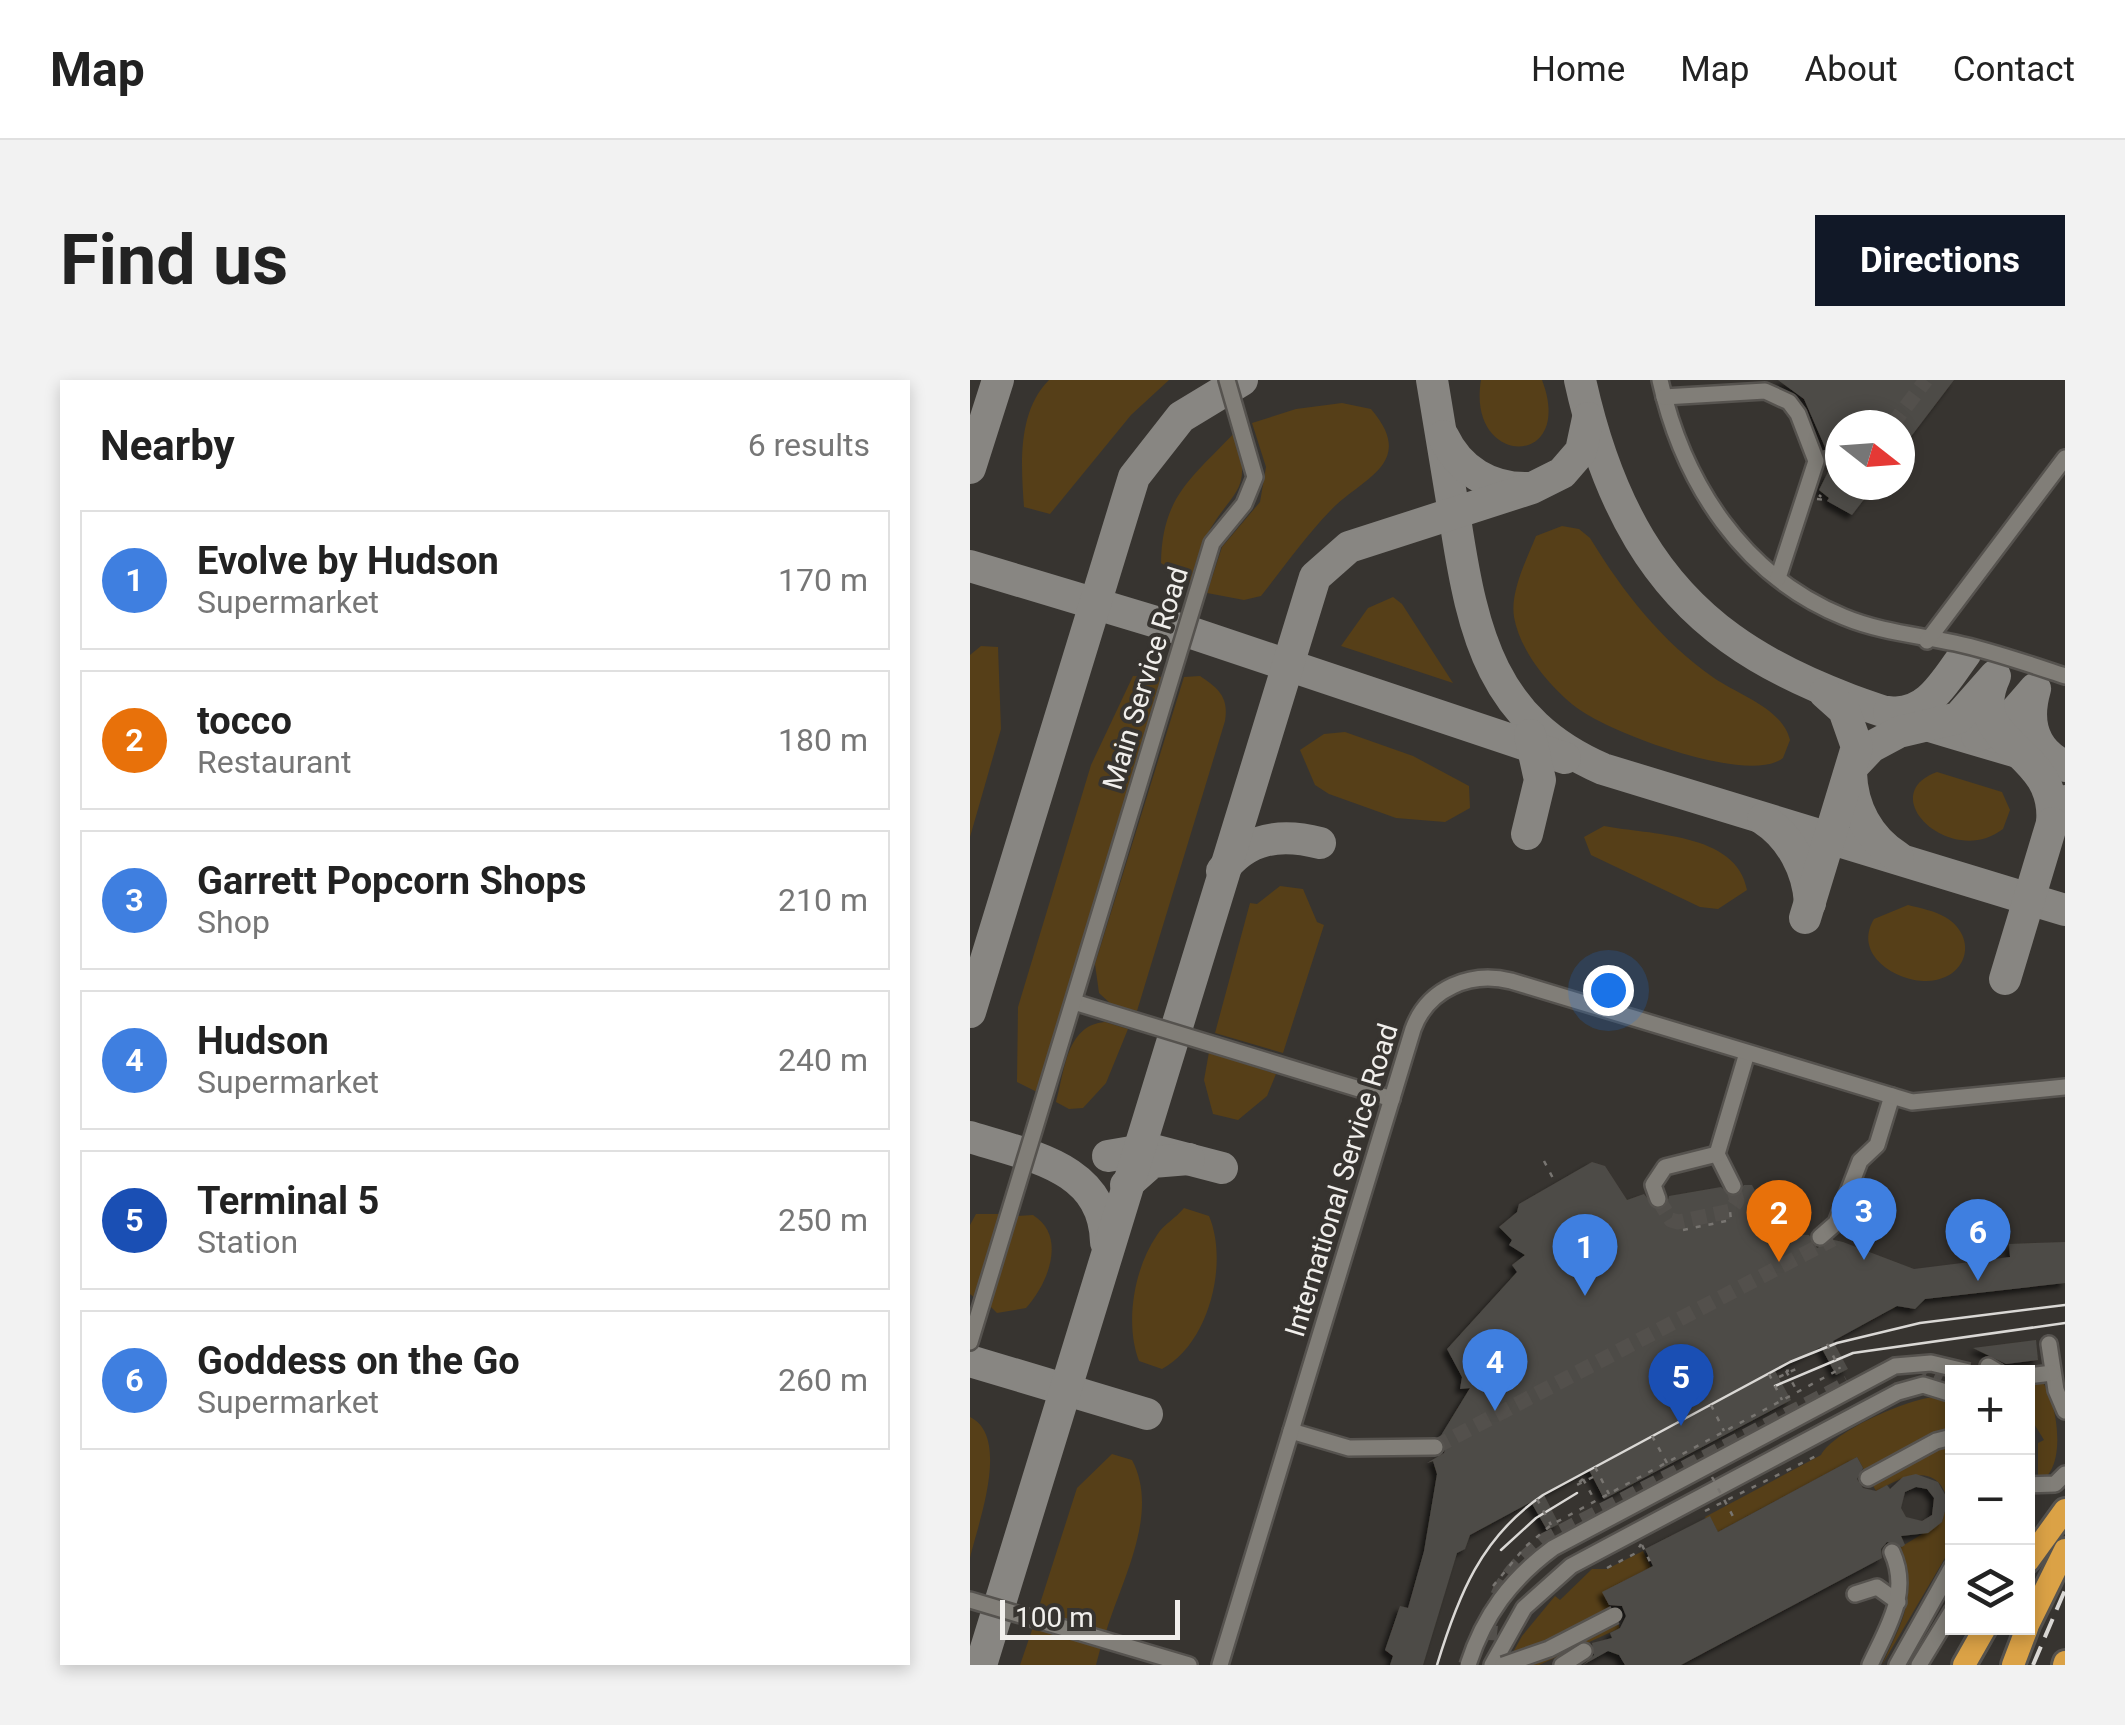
<!DOCTYPE html>
<html lang="en">
<head>
<meta charset="utf-8">
<style>
	:root { --surface:#fff; --page:#f2f2f2; --text:#222; --muted:#767676; --line:#e0e0e0; --accent:#111827 }
	body { margin:0; font-family:Roboto,sans-serif; background:var(--page); color:var(--text) }
	.controls { position:absolute; right:30px; bottom:30px; display:grid; overflow:hidden; border-radius:0px; box-shadow:0 5px 15px #0003 }
	.controls button { width:90px; height:90px; display:grid; place-items:center; padding:0; border:0; border-bottom:2px solid var(--line); background:var(--surface); color:var(--text); font:50px sans-serif }
	.compass { position:absolute; left:855px; top:30px; width:90px; height:90px; border-radius:50%; background:var(--surface); box-shadow:0 5px 15px #0003; rotate:107deg }
	.scale { position:absolute; left:30px; bottom:25px; width:180px; box-sizing:border-box; padding-left:10px; border:5px solid #f1efec; border-top:0; font-size:28px; line-height:35px; white-space:nowrap; color:#f1efec; -webkit-text-stroke:8px #373430; paint-order:stroke }
	.you { position:absolute; left:638px; top:610px; width:35px; height:35px; margin:-25px; border:8px solid #fff; border-radius:50%; background:#1a73e8; box-shadow:0 0 0 15px #1a73e833 }
	.badge { display:grid; place-items:center; width:65px; height:65px; border-radius:50%; background:var(--accent); color:#fff; font-size:32px; font-weight:700 }
	.pin { position:absolute; translate:-50% -82px; filter:drop-shadow(0 2px 5px #0008) }
	.pin::after { content:''; position:absolute; top:52px; width:35px; height:30px; background:inherit; clip-path:polygon(0 0,100% 0,50% 100%) }
	.list { margin:0; padding:0; list-style:none }
	h2 { display:flex; justify-content:space-between; align-items:center; height:130px; margin:0; padding:0 40px; font-size:42px }
	h2 small { font-size:32px; font-weight:400; color:var(--muted) }
	.list li { display:grid; grid-template-columns:65px 1fr auto; gap:30px; align-items:center; box-sizing:border-box; height:140px; margin:0 20px 20px; padding:0 20px; border:2px solid var(--line); border-radius:0px }
	.list b { display:block; font-size:38px; white-space:nowrap }
	.list p { margin:0; font-size:32px; white-space:nowrap; color:var(--muted) }
	.list em { font-size:32px; font-style:normal; color:var(--muted) }
	.icon { flex:none; width:55px; height:55px; fill:none; stroke:currentColor; stroke-width:2; stroke-linecap:round; stroke-linejoin:round }
	.map { position:relative; flex:none; width:1095px; height:1285px; overflow:hidden; border-radius:0px }
	header { display:flex; align-items:center; gap:60px; box-sizing:border-box; height:140px; padding:0 50px; background:var(--surface); border-bottom:2px solid var(--line) }
	header strong { font-size:48px }
	nav { display:flex; gap:55px; margin-inline-start:auto; font-size:35px }
	.intro { display:flex; align-items:center; justify-content:space-between; box-sizing:border-box; height:240px; padding:0 60px }
	h1 { margin:0; font-size:70px }
	.button { padding:25px 45px; border-radius:0px; background:var(--accent); color:#fff; font-size:35px; font-weight:700 }
	main { display:flex; gap:60px; padding:0 60px }
	aside { flex:1; background:var(--surface); border-radius:0px; box-shadow:0 5px 15px #0003 }
	.map>svg:first-child { display:block }
</style>
</head>
<body>
<header>
<strong>Map</strong>
<nav><a>Home</a><a>Map</a><a>About</a><a>Contact</a></nav>
</header>
<div class="intro"><h1>Find us</h1><a class="button">Directions</a></div>
<main>
<aside>
<h2>Nearby<small>6 results</small></h2>
<ul class="list">
<li><span class="badge" style="background:#3f7fe0">1</span><div><b>Evolve by Hudson</b><p>Supermarket</p></div><em>170 m</em></li>
<li><span class="badge" style="background:#e8710a">2</span><div><b>tocco</b><p>Restaurant</p></div><em>180 m</em></li>
<li><span class="badge" style="background:#3f7fe0">3</span><div><b>Garrett Popcorn Shops</b><p>Shop</p></div><em>210 m</em></li>
<li><span class="badge" style="background:#3f7fe0">4</span><div><b>Hudson</b><p>Supermarket</p></div><em>240 m</em></li>
<li><span class="badge" style="background:#1a4fb4">5</span><div><b>Terminal 5</b><p>Station</p></div><em>250 m</em></li>
<li><span class="badge" style="background:#3f7fe0">6</span><div><b>Goddess on the Go</b><p>Supermarket</p></div><em>260 m</em></li>
</ul>
</aside>
<div class="map">
<svg width="1095" height="1285" viewBox="0 0 1095 1285">
	<defs>
		<filter id="shadow"><feDropShadow dx="-4.5" dy="4.5" stdDeviation="2.5" flood-color="#0009"/></filter>
	</defs>
	<rect width="100%" height="100%" fill="#373430"/>
	<!-- green -->
	<g fill="#563f18">
		<path d="M79,0h120l-38,35 -81,99 -26,-7c-3,-42 -7,-95 25,-127z"/>
		<path d="M511,0h61c34,89 -76,88 -61,0z"/>
		<path d="M372,23l29,6c47,55 -10,69 -41,102 -25,26 -46,56 -69,85l-17,4 -37,-7 15,-46 38,-45 6,-35 -14,-44 44,-14z"/>
		<path d="M265,52c19,63 -3,56 -28,103 -8,15 -12,31 -17,47l-29,-19c1,-67 31,-85 74,-131z"/>
		<path d="M592,146l17,3 11,9c33,54 72,104 124,140 25,17 69,31 76,62l-7,18c-34,27 -169,-24 -203,-48 -28,-20 -60,-58 -66,-93 -4,-26 13,-58 22,-81z"/>
		<path d="M423,217l9,7 51,79 -112,-37 27,-38z"/>
		<path d="M11,266l17,1 3,82 -31,108v-182z"/>
		<path d="M163,296l32,1 -128,415 -20,-10 1,-75 73,-242z"/>
		<path d="M230,296c18,12 29,21 25,45l-88,290 -26,-7 -12,-11 -4,-29 89,-287z"/>
		<path d="M375,352l68,24 56,30 1,22 -25,14 -49,-4 -67,-24 -14,-9 -15,-35 24,-16z"/>
		<path d="M967,392l65,20 8,18 -7,19c-52,40 -130,-34 -66,-57z"/>
		<path d="M634,446c45,9 133,6 143,64l-29,19 -18,-2 -109,-52 -7,-18z"/>
		<path d="M310,506l23,3 14,33 7,3 -41,128 -68,-20 35,-130 7,1z"/>
		<path d="M938,525c12,3 27,6 37,12 31,18 25,56 -9,63 -29,7 -86,-21 -62,-61z"/>
		<path d="M135,642l23,7 -22,54 -23,25 -14,1 -13,-7c9,-31 10,-77 49,-80z"/>
		<path d="M239,672l67,22 -9,22 -29,24 -25,-6 -9,-34z"/>
		<path d="M214,828l25,8c20,47 0,128 -47,153l-23,-8c-14,-36 -6,-91 18,-126 7,-11 19,-17 27,-27z"/>
		<path d="M6,834h25l-26,84 -5,-4v-69z"/>
		<path d="M63,835c35,22 14,70 -7,93l-29,5 -7,-7 27,-90z"/>
		<path d="M1071,1000c19,24 24,89 1,99l-4,-2v-34l6,-3 -16,-26v-33z"/>
		<path d="M965,1017l17,4v145l-70,119c21,-46 36,-66 17,-117l43,-26 6,-22c-12,-40 -46,-23 -72,-9l-19,-34 -139,75 -8,-15 -3,4 -2,-4 116,-62c13,-24 86,-56 114,-58z"/>
		<path d="M0,1037c41,20 8,106 0,141z"/>
		<path d="M142,1074l20,6c28,53 -10,119 -26,172l-69,-19 40,-125z"/>
		<path d="M673,1171l8,16 -48,25 17,36 -81,37h-33l16,-29 33,-40 5,4 32,-31h15z"/>
		<path d="M63,1247l68,19 -5,19h-76z"/>
	</g>
	<g fill="none" stroke-linecap="round" stroke-linejoin="round">
		<!-- taxiway -->
		<g stroke="#888682" stroke-width="32">
			<path d="M462,0c8,48 16,97 24,145 17,109 36,196 147,244l462,141"/>
			<path d="M610,0c64,290 236,311 485,386"/>
			<path d="M473,56c16,34 47,53 85,52"/>
			<path d="M0,88l28,-88"/>
			<path d="M0,186l216,65 379,127"/>
			<path d="M919,332c38,5 56,-31 76,-58"/>
			<path d="M1007,356l25,-9 33,-38c-9,31 -4,59 26,75"/>
			<path d="M883,386l18,-19 28,-15 59,-14 37,-42c-33,71 64,70 57,147l13,-22"/>
			<path d="M881,393c1,34 17,65 47,84"/>
			<path d="M793,439c28,18 45,51 47,84"/>
			<path d="M557,454l13,-54 -10,-45"/>
			<path d="M252,491c25,-34 59,-38 98,-28"/>
			<path d="M835,538l52,-171 -13,-37 -19,-17"/>
			<path d="M1035,599l47,-156"/>
			<path d="M0,632l164,-535 47,-60 61,-37"/>
			<path d="M0,757c59,19 134,29 136,105"/>
			<path d="M138,776l41,-7 73,19"/>
			<path d="M156,805l26,-23 37,-3"/>
			<path d="M0,981l177,53"/>
			<path d="M11,1285l334,-1088 34,-30 183,-59 30,-15 19,-22 7,-33"/>
		</g>
	</g>
	<!-- building -->
	<g fill="#4e4b46" fill-rule="evenodd" filter="url(#shadow)">
		<path d="M808,0h176l-54,71v-26h-60v60h35l-23,30 -25,-14 2,-3 -10,-8 9,-18 10,5 -34,-78z"/>
		<path d="M622,782l13,4 22,34 17,-6 13,16 9,-3 3,-11 52,-9 12,10 11,-12h8l26,49 31,1 8,13 17,-8 9,2 71,27 96,-12 -1,-13 56,-2v41l-140,16 -10,10 -18,-3 -64,35 15,28 -12,6 -15,-28 -46,24 16,29 -187,99 -15,-29 -45,25 15,29 -12,6 -16,-28 -61,33 -5,14 -8,4 -34,112h-33l3,-9 -8,-6 15,-44 8,2 16,-57 13,-77 -4,-13 -6,2 17,-10 2,-7 -6,-9 30,-49 -10,1 2,-12 -15,-28 70,-77 -5,-7 13,-10 -16,-10 3,-5 -13,-13 18,-15 2,-8z"/>
		<path d="M1066,960l2,20 -32,4 -33,-16z"/>
		<path d="M887,1077l6,11 -6,11 6,9 13,3 11,-6 3,4 13,-12 13,-3 22,8 10,18 -6,22 -14,11 -27,3 4,9 -3,2 -15,-5 -6,7 1,9 -201,107h-56l-6,-10 -11,-4 -25,14 11,-10 -2,-12 20,-5 -2,-5 10,-5 6,-12 -4,-10 -13,-1 -7,-13 51,-26 -8,-17 65,-33 8,16zM946,1107l11,2 7,9 -2,17 -10,6 -16,-4 -5,-9 4,-16z"/>
	</g>
	<g fill="none" stroke-linecap="round" stroke-linejoin="round">
		<!-- minor-tunnel -->
		<g stroke="#53504c" stroke-width="15" stroke-dasharray="15 8" stroke-linecap="butt">
			<path d="M922,45l34,-45"/>
			<path d="M846,81l24,-9"/>
			<path d="M688,819l13,21 7,2 52,-11 7,-10 -4,-15"/>
			<path d="M945,983l28,13"/>
			<path d="M465,1067l398,-208"/>
			<path d="M519,1260c4,-52 17,-67 56,-100l303,-157"/>
		</g>
		<!-- minor casing -->
		<g stroke="#56534f" stroke-width="20">
			<g id="minor">
				<path d="M690,0c23,103 83,196 184,237 36,15 74,18 111,26 37,8 74,21 110,33"/>
				<path d="M694,17l101,-6 24,11 9,12 18,47 -38,117"/>
				<path d="M957,261l138,-183"/>
				<path d="M104,622l318,97"/>
				<path d="M763,806l-16,-32 30,-101"/>
				<path d="M688,819l-5,-14 12,-18 52,-13"/>
				<path d="M850,857l16,-14 24,-62 17,-16 15,-49"/>
				<path d="M0,962l242,-799 32,-39 11,-27 -28,-97"/>
				<path d="M1079,964l7,46 9,21"/>
				<path d="M1018,986l10,6"/>
				<path d="M1058,996l24,-3"/>
				<path d="M321,1051l58,17 86,-1"/>
				<path d="M898,1098l68,-37 16,-4"/>
				<path d="M1058,1105l27,-1 10,-10"/>
				<path d="M885,1214l22,-7 21,15"/>
				<path d="M0,1220l219,65"/>
				<path d="M250,1285l193,-636c15,-41 58,-58 98,-48l401,121 153,-15"/>
				<path d="M522,1285l32,-57 47,-42 327,-174 25,-7 29,9"/>
				<path d="M592,1285l22,-14"/>
				<path d="M900,1285c17,-37 41,-72 22,-113"/>
				<path d="M927,1285l55,-98"/>
				<path d="M949,1285l33,-54"/>
			</g>
		</g>
		<!-- highway casing -->
		<g stroke="#56534f" stroke-width="28">
			<g id="highway">
				<path d="M1058,1181l37,-51"/>
				<path d="M1058,1245l37,-75"/>
				<path d="M994,1285l21,-37"/>
				<path d="M1043,1285l14,-37"/>
				<path d="M1094,1285l1,-3"/>
			</g>
		</g>
		<!-- path -->
		<g stroke="#787571" stroke-width="2.5" stroke-dasharray="5 8" stroke-linecap="butt">
			<path d="M930,79v6"/>
			<path d="M847,119l8,1 -6,-5"/>
			<path d="M574,781l12,23"/>
			<path d="M713,850l48,-10 -1,-9"/>
			<path d="M816,991l11,20"/>
			<path d="M613,1099l11,20"/>
			<path d="M735,1131l115,-57"/>
			<path d="M672,1165l10,21"/>
			<path d="M637,1188l29,-15 5,-9"/>
			<path d="M523,1206l32,-39 26,-22 289,-156"/>
		</g>
		<!-- minor -->
		<use href="#minor" stroke="#817e78" stroke-width="15"/>
		<!-- highway -->
		<use href="#highway" stroke="#dba246" stroke-width="22"/>
		<!-- tram -->
		<g stroke="#dad8d5" stroke-width="2.5">
			<path d="M805,1006l78,-33 212,-30"/>
			<path d="M531,1170l35,-32 41,-25"/>
			<path d="M467,1285c21,-69 44,-128 106,-170l247,-133 47,-19 83,-20 145,-18"/>
		</g>
		<!-- rail -->
		<path stroke="#dad8d5" stroke-width="4" stroke-dasharray="20 10" stroke-linecap="butt" d="M1063,1285l32,-75"/>
		<!-- minor-bridge casing -->
		<g stroke="#56534f" stroke-width="20" stroke-linecap="butt">
			<g id="minor-bridge">
				<path d="M498,1285c16,-50 43,-86 85,-117l342,-182 36,-3 38,9"/>
				<path d="M533,1285l46,-16 66,-34"/>
			</g>
		</g>
		<!-- path-bridge -->
		<g stroke="#787571" stroke-width="2.5" stroke-dasharray="5 8" stroke-linecap="butt">
			<path d="M857,964l13,25"/>
			<path d="M799,994l13,26"/>
			<path d="M809,997l17,-8 -10,2"/>
			<path d="M741,1025l13,26"/>
			<path d="M682,1056l15,27"/>
			<path d="M625,1087l14,27"/>
			<path d="M742,1097l24,45"/>
			<path d="M613,1099l-8,7 18,-9"/>
			<path d="M567,1119l14,26"/>
		</g>
		<!-- minor-bridge -->
		<use href="#minor-bridge" stroke="#817e78" stroke-width="15"/>
	</g>
	<g text-anchor="middle" stroke-width="8" stroke-linejoin="round" paint-order="stroke">
		<!-- street labels -->
		<g font-size="28" fill="#f1efec" stroke="#373430">
			<text transform="translate(175 298) rotate(-73)" y="10">Main Service Road</text>
			<text transform="translate(371 800) rotate(-73)" y="10">International Service Road</text>
		</g>
	</g>
</svg>
<div class="controls">
<button>+</button>
<button>−</button>
<button><svg class="icon" aria-label="layers" viewBox="0 0 24 24"><path d="M12 4l9 5-9 5-9-5zM3 14l9 5 9-5"/></svg></button>
</div>
<svg class="compass" viewBox="-18 -18 36 36"><path d="M0-13l5 13h-10z" fill="#e53935"/><path d="M0 13l5-13h-10z" fill="#767676"/></svg>
<div class="scale">100 m</div>
<div class="you"></div>
<div class="pin badge" style="left:615px;top:916px;background:#3f7fe0">1</div>
<div class="pin badge" style="left:809px;top:882px;background:#e8710a">2</div>
<div class="pin badge" style="left:894px;top:880px;background:#3f7fe0">3</div>
<div class="pin badge" style="left:525px;top:1031px;background:#3f7fe0">4</div>
<div class="pin badge" style="left:711px;top:1046px;background:#1a4fb4">5</div>
<div class="pin badge" style="left:1008px;top:901px;background:#3f7fe0">6</div>
</div>
</main>
</body>
</html>
